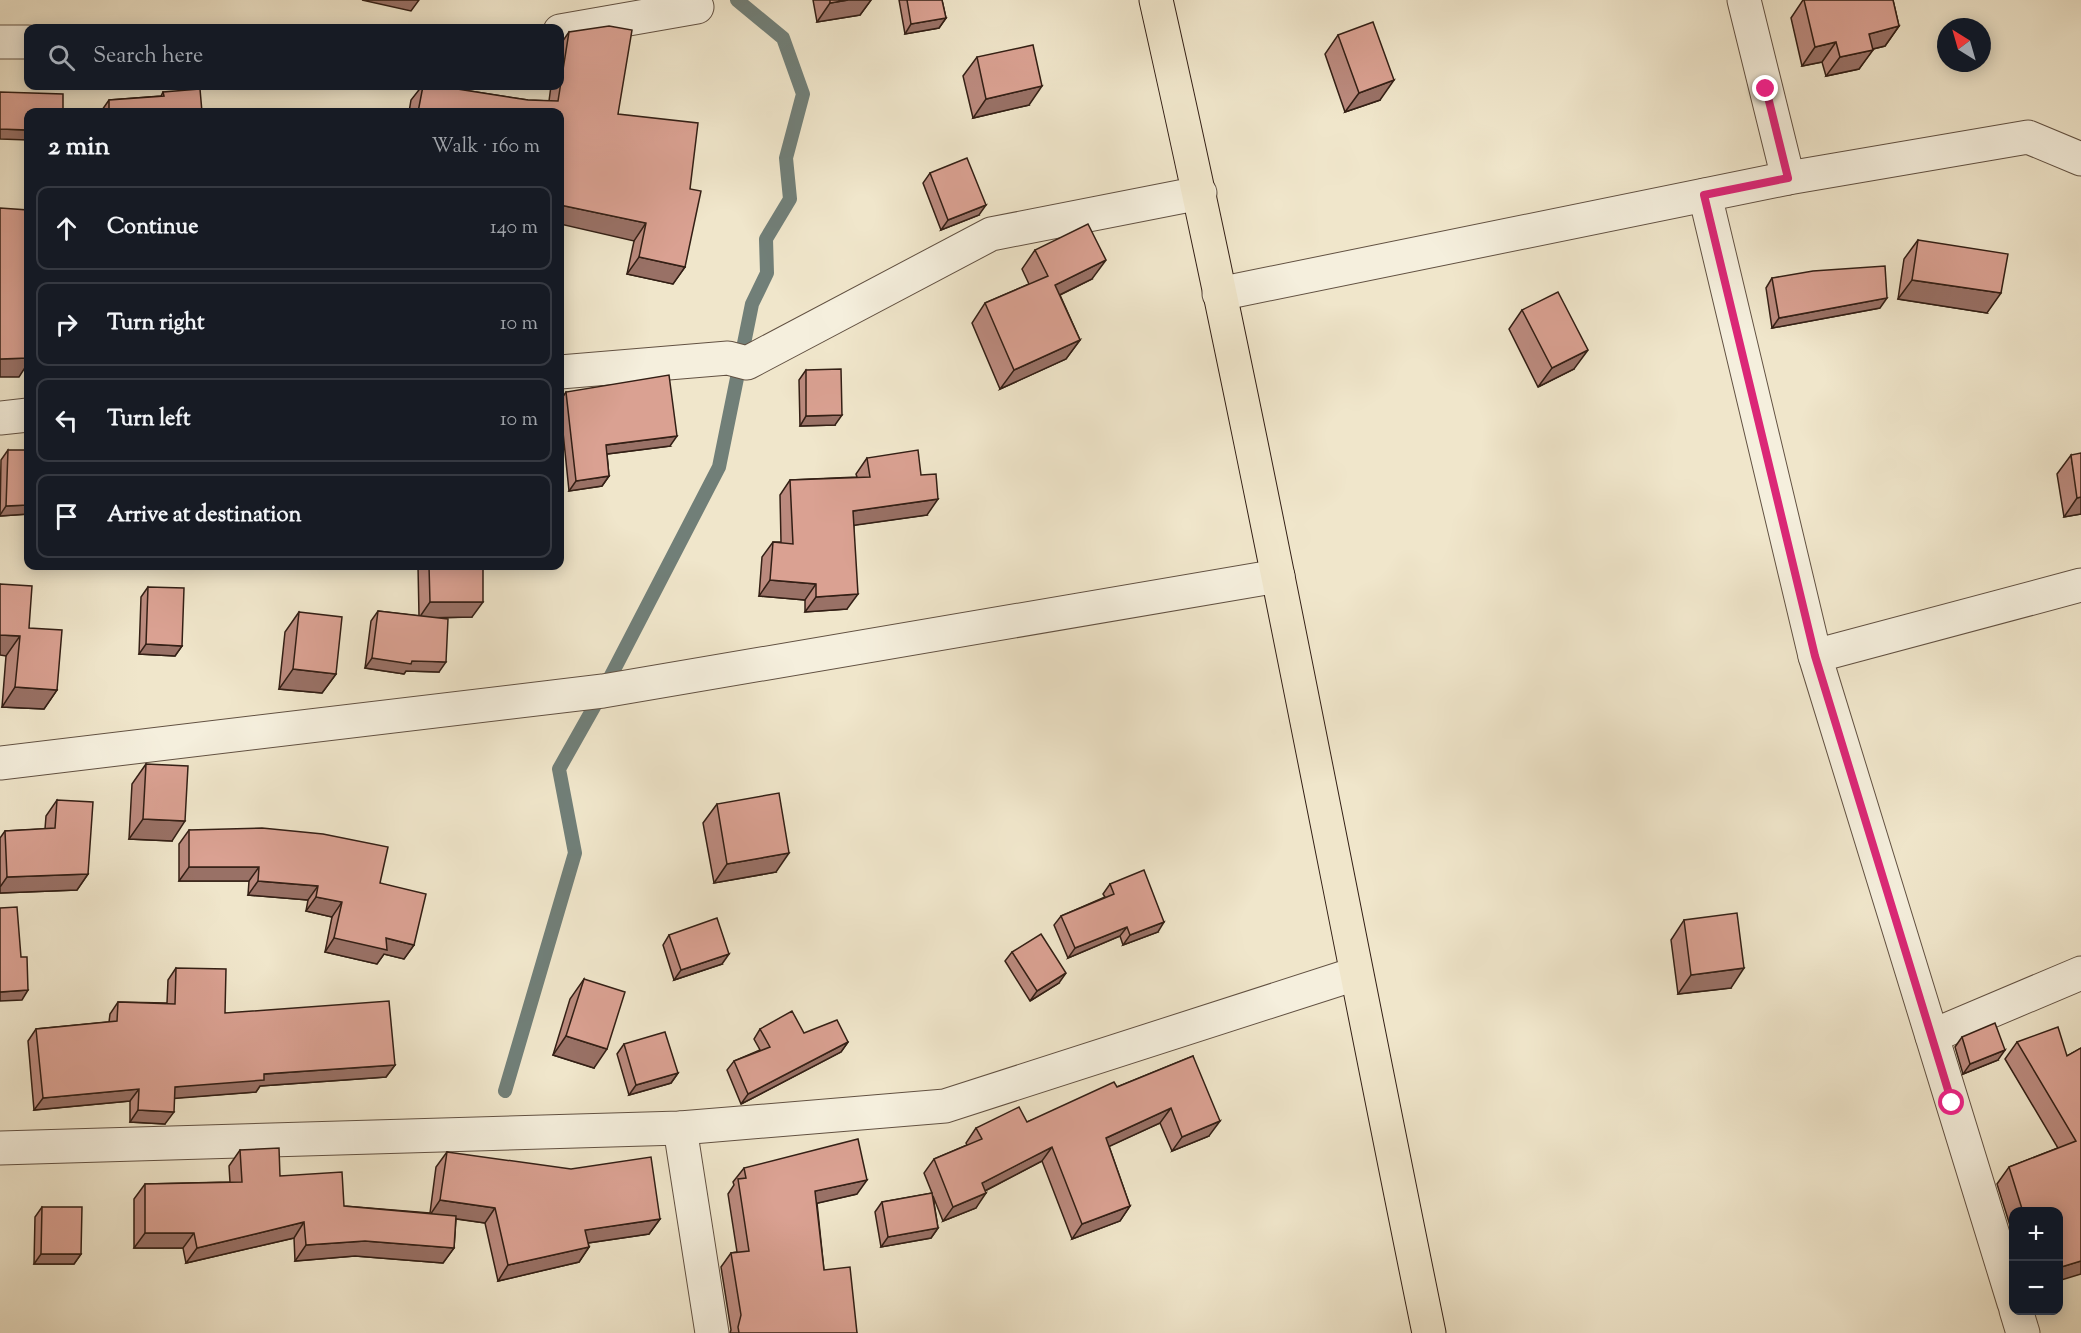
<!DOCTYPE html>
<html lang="en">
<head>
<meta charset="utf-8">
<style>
	:root { --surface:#171b24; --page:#242831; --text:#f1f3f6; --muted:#9ea1a6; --line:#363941 }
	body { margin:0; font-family:"Sorts Mill Goudy",serif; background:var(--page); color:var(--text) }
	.controls { position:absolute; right:18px; bottom:18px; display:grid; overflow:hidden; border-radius:12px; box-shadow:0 3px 15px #0003 }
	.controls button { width:54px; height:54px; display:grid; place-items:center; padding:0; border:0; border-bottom:2px solid var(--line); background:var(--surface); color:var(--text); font:30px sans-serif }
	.compass { position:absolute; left:1937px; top:18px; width:54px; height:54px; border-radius:50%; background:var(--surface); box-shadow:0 3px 15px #0003; rotate:323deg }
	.stop { position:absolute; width:18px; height:18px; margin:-14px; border:4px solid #db2777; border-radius:50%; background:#fff }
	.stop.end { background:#db2777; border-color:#fff; box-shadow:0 2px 6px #0008 }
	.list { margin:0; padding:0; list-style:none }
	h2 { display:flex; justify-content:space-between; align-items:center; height:78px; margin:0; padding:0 24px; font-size:26px }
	h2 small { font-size:20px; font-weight:400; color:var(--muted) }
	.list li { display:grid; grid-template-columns:39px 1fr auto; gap:18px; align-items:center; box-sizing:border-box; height:84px; margin:0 12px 12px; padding:0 12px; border:2px solid var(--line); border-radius:12px }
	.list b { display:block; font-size:22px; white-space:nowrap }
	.list em { font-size:20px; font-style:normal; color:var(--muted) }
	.icon { flex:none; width:33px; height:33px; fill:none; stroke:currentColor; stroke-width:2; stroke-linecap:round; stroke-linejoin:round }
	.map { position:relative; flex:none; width:2081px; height:1333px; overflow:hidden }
	.search { position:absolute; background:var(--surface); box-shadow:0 3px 15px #0003; left:24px; top:24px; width:540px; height:66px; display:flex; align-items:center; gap:15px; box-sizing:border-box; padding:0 21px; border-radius:12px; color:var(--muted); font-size:22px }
	.panel { position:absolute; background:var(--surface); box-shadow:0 3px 15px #0003; left:24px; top:108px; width:540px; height:462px; border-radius:12px }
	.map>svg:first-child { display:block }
</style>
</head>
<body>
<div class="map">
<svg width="2081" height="1333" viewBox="0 0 2081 1333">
	<rect width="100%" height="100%" fill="#f0e6cb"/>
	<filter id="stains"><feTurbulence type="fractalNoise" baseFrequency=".00333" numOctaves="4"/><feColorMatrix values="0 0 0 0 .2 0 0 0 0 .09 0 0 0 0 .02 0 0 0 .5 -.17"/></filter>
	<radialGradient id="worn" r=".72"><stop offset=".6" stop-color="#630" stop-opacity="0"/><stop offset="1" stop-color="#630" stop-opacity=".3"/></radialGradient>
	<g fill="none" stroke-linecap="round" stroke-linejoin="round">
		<!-- stream -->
		<path stroke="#717f78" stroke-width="14" d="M505,1091l70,-238 -16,-84 44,-78 116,-224 33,-163 15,-31 -1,-34 24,-40 -4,-41 17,-64 -20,-56 -46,-38"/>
		<!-- minor casing -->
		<g stroke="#625142" stroke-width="35">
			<g id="minor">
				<path d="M1744,0l44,178"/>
				<path d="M560,31l137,-24"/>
				<path d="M0,42h28"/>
				<path d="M1705,195l110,461 199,647"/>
				<path d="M1219,294l569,-116 240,-41 53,22"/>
				<path d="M560,372l168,-14 19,5 244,-129 209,-41"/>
				<path d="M0,418l28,-3"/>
				<path d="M1815,656l266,-71"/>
				<path d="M0,763l603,-72 675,-115"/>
				<path d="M1932,1036l149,-63"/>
				<path d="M680,1128l32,205"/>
				<path d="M0,1148l680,-20 265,-22 410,-132"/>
				<path d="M2016,1310l7,23"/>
			</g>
		</g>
		<!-- highway casing -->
		<g stroke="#331f15" stroke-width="35">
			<path id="highway" d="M1156,0c100,442 182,889 273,1333"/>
		</g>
		<!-- minor -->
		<use href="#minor" stroke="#f5efdd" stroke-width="33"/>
		<!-- highway -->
		<use href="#highway" stroke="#f0e6cb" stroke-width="33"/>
	</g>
	<!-- wall -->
	<g fill="#bb8a7e" stroke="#331f15" stroke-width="1.5">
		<path d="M813,0h58l-11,15 -43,7z"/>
		<path d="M899,0h43l4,18 -7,10 -34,6z"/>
		<path d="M1803,0h90l6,26 -14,20 -12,3 -14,20 -33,7 -4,-14 -20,4 -11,-48z"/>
		<path d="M569,32l49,82 72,75 -5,78 -12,17 -46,-10 7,-33 -74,-129h-151l2,-12 11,-14h16l90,14 21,1 2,-15h9v-41z"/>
		<path d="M1338,35l42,65 -35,12 -20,-58z"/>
		<path d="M977,57l52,48 -56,13 -10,-42z"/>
		<path d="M163,92l39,20h-100v-2l7,-10 52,-4z"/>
		<path d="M930,173l49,42 -38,15 -18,-47z"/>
		<path d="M1918,240l69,73 -89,-14 6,-40z"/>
		<path d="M1035,250l57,29 -32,16 20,45 -14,19 -66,30 -28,-66 13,-20 44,-19 -7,-15z"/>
		<path d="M1772,278l108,30 -108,20 -6,-40z"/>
		<path d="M1522,310l52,59 -36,18 -29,-58z"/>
		<path d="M806,370l29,55 -35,1 -1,-46z"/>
		<path d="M566,392l104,54 -63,8 2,22 -7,10 -33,5 -9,-88v-2z"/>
		<path d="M8,450l20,64 -28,2 1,-56z"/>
		<path d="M2071,455l10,59 -17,3 -7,-43z"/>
		<path d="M867,458l60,57 -73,10 -7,84 -42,3v-12l-46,-4 3,-39 11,-15h8l-1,-47 10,-15 67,-3 -1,-3z"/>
		<path d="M418,566h65l-11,51 -39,1 6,54 -33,-1 -2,3 -39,-6 6,-47 7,-10 41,5z"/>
		<path d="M0,584l29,44 28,62 -13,19 -42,-2 4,-51z"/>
		<path d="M148,587l34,59 -7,10 -36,-2 2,-57z"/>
		<path d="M299,612l37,62 -14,19 -43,-4 6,-57z"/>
		<path d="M146,764l26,77 -43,-2 3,-55z"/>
		<path d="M57,800l31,74 -11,16 -77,3v-55l5,-7 40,-2 1,-13z"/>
		<path d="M717,804l59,68 -62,11 -11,-60z"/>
		<path d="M189,830l191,53 34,62 -10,14 -20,-5 -7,10 -52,-12 7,-35 -26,-6 2,-11 -60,-5 1,-14h-70v-37z"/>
		<path d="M1110,884l48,48 -35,13 -3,-9 -52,22 -14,-33 7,-9 44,-19 -2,-3z"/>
		<path d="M1684,920l47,68 -53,6 -7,-54z"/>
		<path d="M669,935l53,29 -48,16 -11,-35z"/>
		<path d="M1012,952l47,31 -29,18 -25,-40z"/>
		<path d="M176,968l49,45 170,52 -9,12 -126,9 -4,6 -82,6 -9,26 -35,-2v-21l-96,9 -6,-69 8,-12 73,-7 1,-8 8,-12 49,1 1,-23z"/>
		<path d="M584,979l10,89 -41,-13 17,-56z"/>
		<path d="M760,1029l44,4 44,9 -7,10 -100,52 -14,-34 7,-9 26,-11 -6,-11z"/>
		<path d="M1962,1037l36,23 -35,14 -8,-27z"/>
		<path d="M2017,1042l50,14 14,-8v226l-23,-62h-45v23l-16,-51 12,-17 49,-19 -53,-89z"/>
		<path d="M624,1044l54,29 -7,10 -42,12 -12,-41z"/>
		<path d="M1193,1056l16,80 -37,15 -12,-28 -51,23 21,60 -10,15 -48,18 -30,-78 -57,30 -9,17 -33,13 -10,-25 5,32 -7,10 -50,9 -6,-35 7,-10 50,-9 -8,-20 10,-14 33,-14 -1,-2 10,-15 51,-6 90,-35z"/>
		<path d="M240,1150l40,26 64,30 86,7 6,-46 11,-15 213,67 -11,15 -61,9 1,4 -10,15 -81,19 -13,-58 -29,-4 -2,29 -11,15 -88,-7 -60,5 -1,-23 -108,25 -3,-15h-49v-49l11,-15 85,-2 -1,-16z"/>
		<path d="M744,1168l113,26 -40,9 7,67 33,63h-127l1,-3 -10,-63 10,-14 6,-1 -9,-58 6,-9 -1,-3z"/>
		<path d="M42,1207l39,47 -7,10h-40l1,-47z"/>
	</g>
	<!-- shaded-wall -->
	<g fill="#997166" stroke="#331f15" stroke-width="1.5">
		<path d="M362,0h57l-8,11z"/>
		<path d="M848,0h23l-11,15 -43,7 13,-19z"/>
		<path d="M946,18l-7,10 -34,6 6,-10z"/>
		<path d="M1899,26l-14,20 -29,7 13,-19z"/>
		<path d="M1836,42l-14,20 -20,4 13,-19z"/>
		<path d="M1873,50l-14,19 -33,7 14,-19z"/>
		<path d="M1394,80l-14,20 -35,12 14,-19z"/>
		<path d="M1042,86l-13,19 -56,13 13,-19z"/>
		<path d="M0,129l28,1v10l-28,-1z"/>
		<path d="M560,205l86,18 -12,18 -74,-17z"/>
		<path d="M986,205l-7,10 -38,15 7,-10z"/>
		<path d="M639,257l46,10 -12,17 -46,-10z"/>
		<path d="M1106,260l-14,19 -51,25 14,-19z"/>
		<path d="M1912,280l89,13 -14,20 -89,-14z"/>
		<path d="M1887,298l-7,10 -108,20 7,-10z"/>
		<path d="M1080,340l-14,19 -66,30 14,-19z"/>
		<path d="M1588,350l-14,19 -36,18 14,-19z"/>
		<path d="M28,358v5l-9,14h-19v-18z"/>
		<path d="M842,415l-7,10 -35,1 6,-10z"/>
		<path d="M677,436l-7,10 -71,9 7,-10z"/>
		<path d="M609,476l-7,10 -33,5 7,-10z"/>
		<path d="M2081,497v17l-17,3 13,-19z"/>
		<path d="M938,499l-11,16 -85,12 11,-16z"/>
		<path d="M28,505v9l-28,2v-1l6,-9z"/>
		<path d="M770,580l46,4 -11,16 -46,-4z"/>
		<path d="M858,594l-11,15 -42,3 11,-15z"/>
		<path d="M430,602h53l-11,15 -53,1z"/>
		<path d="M0,635l20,1 -14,20 -6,-1z"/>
		<path d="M146,644l36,2 -7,10 -36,-2z"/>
		<path d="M372,658l74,4 -7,10 -33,-1 -2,3 -39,-6z"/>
		<path d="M293,669l43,5 -14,19 -43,-4z"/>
		<path d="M15,687l42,3 -13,19 -42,-2z"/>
		<path d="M143,819l42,2 -13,20 -43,-2z"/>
		<path d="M789,853l-13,19 -62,11 13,-19z"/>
		<path d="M189,867h70l-10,14h-70z"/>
		<path d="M88,874l-11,16 -77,3v-6l7,-10z"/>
		<path d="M258,881l60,5 -10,14 -60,-5z"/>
		<path d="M316,897l26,5 -10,15 -26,-6z"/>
		<path d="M1164,922l-6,10 -35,13 7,-10z"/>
		<path d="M1127,927l-7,9 -52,22 7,-10z"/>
		<path d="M334,938h52l28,7 -10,14 -20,-5 -7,10 -52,-12z"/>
		<path d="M729,954l-7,10 -48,16 7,-10z"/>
		<path d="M1744,968l-13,20 -53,6 13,-19z"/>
		<path d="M1066,973l-7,10 -29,18 7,-10z"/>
		<path d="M28,990l-6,10 -22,1v-9z"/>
		<path d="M566,1036l41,13 -13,19 -41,-13z"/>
		<path d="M848,1042l-7,10 -100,52 7,-10z"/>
		<path d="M2005,1050l-7,10 -35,14 7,-10z"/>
		<path d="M395,1065l-9,12 -126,9 -4,6 -90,7 9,-12 89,-13z"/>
		<path d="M678,1073l-7,10 -42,12 7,-10z"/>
		<path d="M139,1089l-9,12 -96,9 9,-12z"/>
		<path d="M1171,1108l-11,15 -65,30 11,-15z"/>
		<path d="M138,1110l36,2 -9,12 -35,-2z"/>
		<path d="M1220,1121l-11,15 -37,15 10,-14z"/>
		<path d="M1052,1147l-10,14 -71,37 11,-15z"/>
		<path d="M867,1180l-10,14 -52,12 10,-15z"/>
		<path d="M986,1193l-10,15 -33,13 10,-14z"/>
		<path d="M440,1200l55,8 -10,15 -55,-8z"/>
		<path d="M1130,1206l-10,15 -48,18 10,-15z"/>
		<path d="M660,1219l-11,15 -75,11 11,-15z"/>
		<path d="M304,1222l-10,16 -108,25 11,-15z"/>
		<path d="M938,1228l-7,10 -50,9 7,-10z"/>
		<path d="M145,1233h49l-11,15h-49z"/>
		<path d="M365,1241l89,7 -11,15 -88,-7 -60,5 11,-16z"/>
		<path d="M589,1247l-10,15 -81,19 10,-16z"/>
		<path d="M41,1254h40l-7,10h-40z"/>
		<path d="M2081,1261v13l-23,7v-13z"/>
	</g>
	<!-- building -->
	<g fill="#daa192" stroke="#331f15" stroke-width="1.5">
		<path d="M830,0h18l-18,3z"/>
		<path d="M907,0h35l4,18 -35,6z"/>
		<path d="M1804,0h89l6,26 -30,8 4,16 -33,7 -4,-15 -21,5z"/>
		<path d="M1373,22l21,58 -35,13 -21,-58z"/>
		<path d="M609,26l23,4 -14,84 80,9 -8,66 11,2 -16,76 -46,-10 7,-34 -86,-18v-93h-142l5,-26h15l90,14 30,1 11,-69z"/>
		<path d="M1033,45l9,41 -56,13 -9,-42z"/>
		<path d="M200,89l2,23h-93v-12l55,-4 -1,-4z"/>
		<path d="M0,92l63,2v18h-35v18l-28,-1z"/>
		<path d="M967,158l19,47 -38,15 -18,-47z"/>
		<path d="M0,208l28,2v148l-28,1z"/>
		<path d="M1088,224l18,36 -51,25 25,55 -66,30 -29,-67 63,-27 -13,-26z"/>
		<path d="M1918,240l90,14 -7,39 -89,-13z"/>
		<path d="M1885,266l2,32 -108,20 -7,-40 41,-7z"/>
		<path d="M1558,292l30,58 -36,18 -30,-58z"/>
		<path d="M841,369l1,46 -36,1v-46z"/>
		<path d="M669,375l8,61 -71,9 3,31 -33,5 -10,-89z"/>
		<path d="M8,450h20v55l-22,1z"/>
		<path d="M918,450l3,25 15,-1 2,25 -85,12 5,83 -42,3v-13l-46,-4 3,-38 20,2 -3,-64 80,-3 -3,-19z"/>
		<path d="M2081,453v44l-4,1 -6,-43z"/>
		<path d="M429,566h54v36h-53z"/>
		<path d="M0,584l32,2 -3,42 33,2 -5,60 -42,-3 5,-51 -20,-1z"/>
		<path d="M148,587l36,1 -2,58 -36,-2z"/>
		<path d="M378,611l70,8 -2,43 -34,-1 -1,3 -39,-6z"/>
		<path d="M299,612l43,5 -6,57 -43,-5z"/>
		<path d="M146,764l42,2 -3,55 -42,-2z"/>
		<path d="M779,793l10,60 -62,11 -10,-60z"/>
		<path d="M57,800l36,2 -5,72 -81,3 -2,-46 50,-3z"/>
		<path d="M262,828l61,6 65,13 -8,36 46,11 -12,51 -28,-7 1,12 -53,-12 8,-36 -26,-5 2,-11 -60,-5 1,-14h-70v-37z"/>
		<path d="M1144,870l20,52 -34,13 -3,-8 -52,21 -14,-32 53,-22 -4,-10z"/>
		<path d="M17,907l4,50h6l1,33 -28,2v-84z"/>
		<path d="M1737,913l7,55 -53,7 -7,-55z"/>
		<path d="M717,918l12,36 -48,16 -12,-35z"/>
		<path d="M1041,934l25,39 -29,18 -25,-39z"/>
		<path d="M176,968l50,1 -1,44 164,-12 6,64 -131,9v6l-89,7 -1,25 -36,-2 1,-21 -96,9 -7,-69 81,-8 1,-19 57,2z"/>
		<path d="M584,979l41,13 -18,57 -41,-13z"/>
		<path d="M792,1011l12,22 33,-13 11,22 -100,52 -14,-33 36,-14 -10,-18z"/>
		<path d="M1995,1023l10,27 -35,14 -8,-27z"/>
		<path d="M2058,1027l9,29 14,-8v213l-23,7v-56h-35l-14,-45 67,-26 -59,-99z"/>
		<path d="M665,1032l13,41 -42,12 -12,-41z"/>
		<path d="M1193,1056l27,65 -38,16 -11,-29 -65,30 24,68 -48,18 -30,-77 -70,36 4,10 -33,14 -19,-48 48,-20 -6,-11 43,-21 8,15 87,-40 3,5z"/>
		<path d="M858,1139l9,41 -52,11 9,79 26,-3 7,66h-118l-1,-6 3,-12 -10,-62 18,-2 -11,-72 8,-1 -2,-10z"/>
		<path d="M279,1148l1,28 62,-4 2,34 112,10 -2,32 -89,-7 -59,4 -2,-23 -107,26 -3,-15h-49v-49l97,-2 -2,-32z"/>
		<path d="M447,1152l124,17 80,-12 9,62 -75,11 4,17 -81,18 -13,-57 -55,-8z"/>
		<path d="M932,1193l6,35 -50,9 -6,-35z"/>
		<path d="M42,1207h40l-1,47h-40z"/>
	</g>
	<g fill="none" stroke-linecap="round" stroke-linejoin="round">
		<!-- route -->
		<path stroke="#db2777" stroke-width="8" d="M1766,89l22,89 -84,17 111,461 137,447"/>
	</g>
	<rect width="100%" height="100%" filter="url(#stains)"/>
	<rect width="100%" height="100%" fill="url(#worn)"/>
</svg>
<div class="controls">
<button>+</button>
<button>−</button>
</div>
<svg class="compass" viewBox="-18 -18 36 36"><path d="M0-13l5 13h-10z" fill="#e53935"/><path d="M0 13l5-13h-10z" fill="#9ea1a6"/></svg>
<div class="stop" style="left:1952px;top:1103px"></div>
<div class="stop end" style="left:1766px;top:89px"></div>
<div class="search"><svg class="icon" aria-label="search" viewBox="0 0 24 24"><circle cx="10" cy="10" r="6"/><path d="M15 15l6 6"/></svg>Search here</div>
<section class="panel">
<h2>2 min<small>Walk · 160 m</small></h2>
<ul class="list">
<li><svg class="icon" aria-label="ahead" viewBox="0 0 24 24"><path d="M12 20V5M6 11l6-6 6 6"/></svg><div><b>Continue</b></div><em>140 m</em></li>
<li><svg class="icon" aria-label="right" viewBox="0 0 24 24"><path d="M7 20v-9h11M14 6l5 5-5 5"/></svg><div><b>Turn right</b></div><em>10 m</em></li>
<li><svg class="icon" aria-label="left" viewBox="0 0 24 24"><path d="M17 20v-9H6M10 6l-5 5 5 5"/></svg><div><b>Turn left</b></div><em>10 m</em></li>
<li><svg class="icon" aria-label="arrive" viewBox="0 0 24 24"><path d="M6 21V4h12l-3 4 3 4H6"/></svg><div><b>Arrive at destination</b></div></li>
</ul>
</section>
</div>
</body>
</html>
